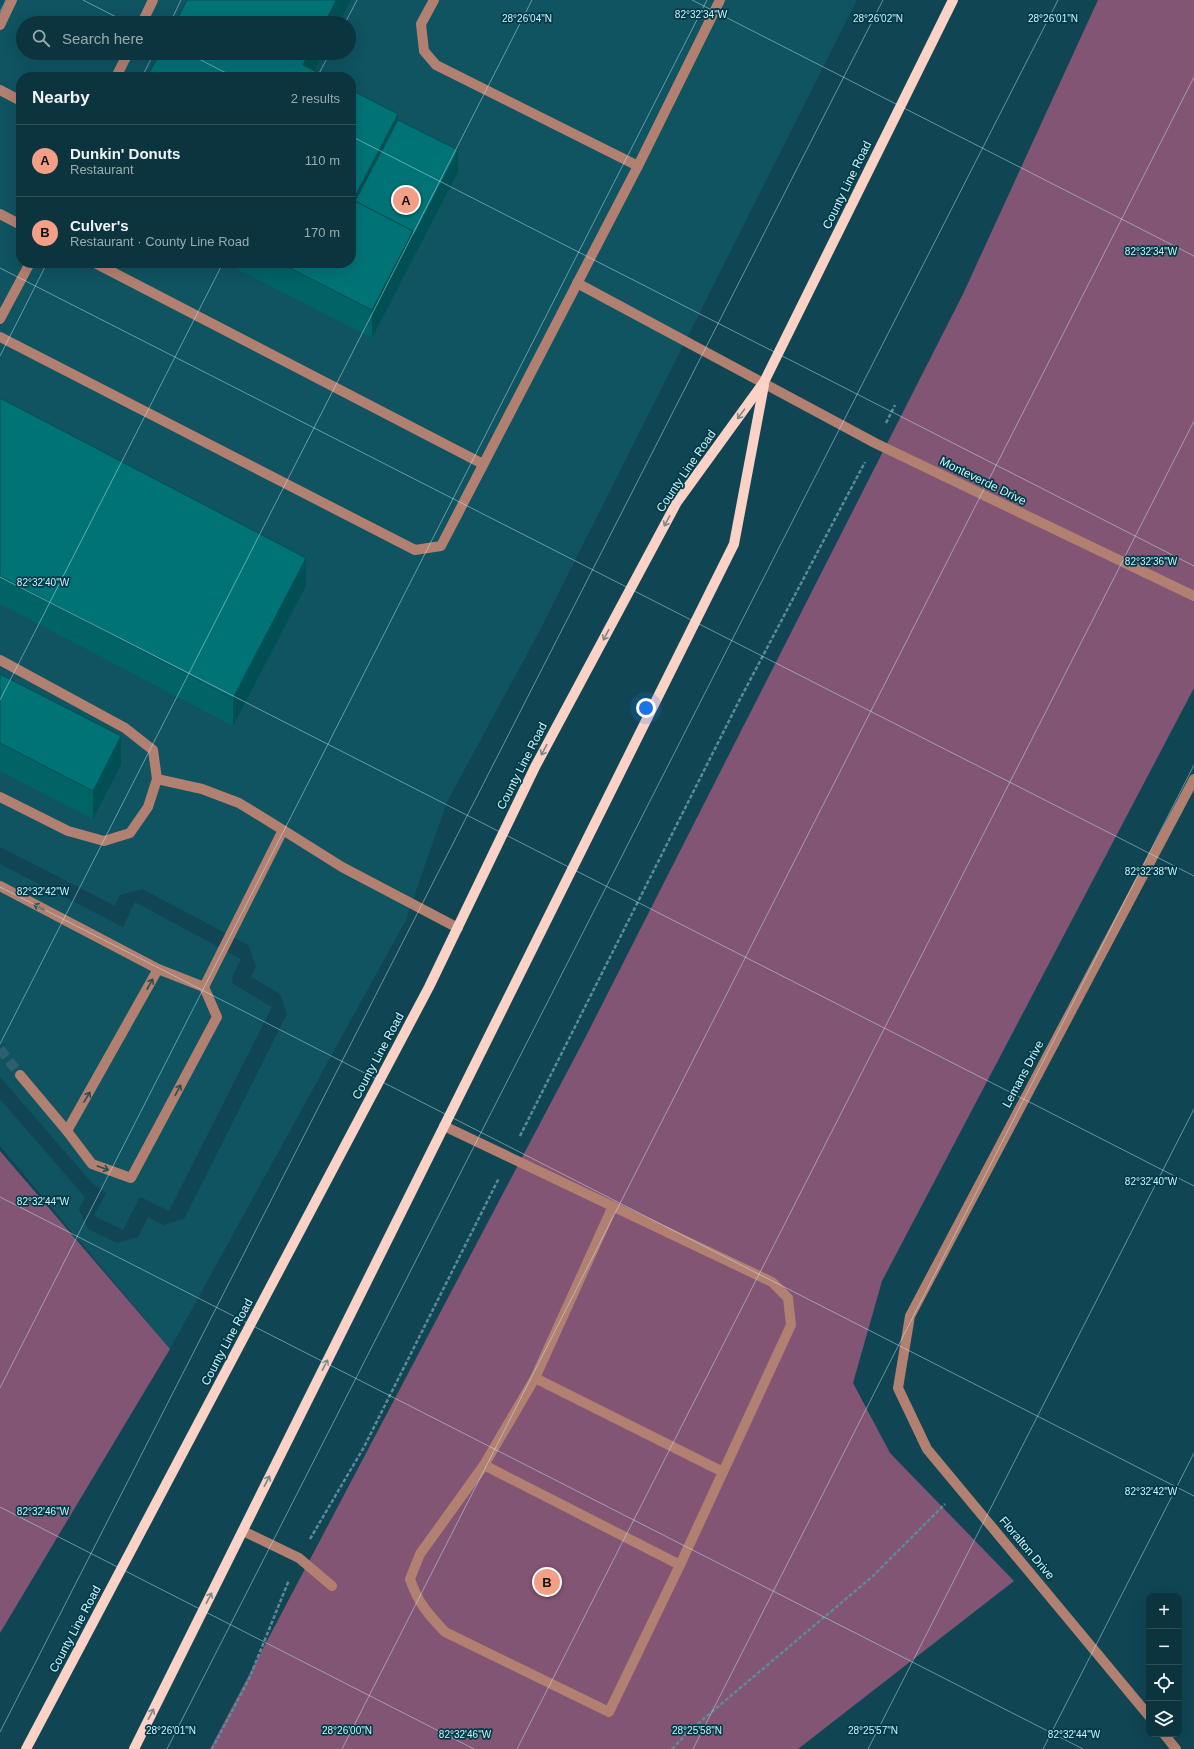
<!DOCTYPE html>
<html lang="en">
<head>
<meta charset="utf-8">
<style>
	:root { --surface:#0c343e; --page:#1a3f49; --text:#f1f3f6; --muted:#9aaab0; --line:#2c4f58; --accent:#f39f85 }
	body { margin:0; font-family:Arial,sans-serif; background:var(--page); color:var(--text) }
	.controls { position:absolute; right:12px; bottom:12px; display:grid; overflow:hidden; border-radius:8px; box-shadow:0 4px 16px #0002 }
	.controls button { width:36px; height:36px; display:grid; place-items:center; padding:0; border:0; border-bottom:1px solid var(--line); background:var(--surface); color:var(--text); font:20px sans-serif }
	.you { position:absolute; left:646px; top:708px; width:14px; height:14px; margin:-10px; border:3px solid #fff; border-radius:50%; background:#1a73e8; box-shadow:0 0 0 6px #1a73e833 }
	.badge { display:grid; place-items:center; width:26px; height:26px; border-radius:50%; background:var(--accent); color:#111; font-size:13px; font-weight:700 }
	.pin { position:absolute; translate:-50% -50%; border:2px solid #fff; box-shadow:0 1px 4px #0006 }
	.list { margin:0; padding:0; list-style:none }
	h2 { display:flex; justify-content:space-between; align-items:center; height:52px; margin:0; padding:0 16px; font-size:17px }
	h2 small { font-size:13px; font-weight:400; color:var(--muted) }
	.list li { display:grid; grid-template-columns:26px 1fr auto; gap:12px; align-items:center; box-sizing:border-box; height:72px; padding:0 16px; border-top:1px solid var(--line) }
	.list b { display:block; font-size:15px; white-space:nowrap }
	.list p { margin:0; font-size:13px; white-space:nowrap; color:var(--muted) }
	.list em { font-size:13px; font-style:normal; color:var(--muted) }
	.icon { flex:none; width:22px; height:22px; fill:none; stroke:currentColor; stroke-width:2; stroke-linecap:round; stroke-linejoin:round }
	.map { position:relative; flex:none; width:1194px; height:1749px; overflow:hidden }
	.search { position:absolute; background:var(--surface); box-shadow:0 4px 16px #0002; left:16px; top:16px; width:340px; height:44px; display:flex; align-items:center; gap:10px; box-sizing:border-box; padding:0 14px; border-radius:22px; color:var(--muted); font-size:15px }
	.panel { position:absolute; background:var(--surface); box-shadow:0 4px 16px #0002; left:16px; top:72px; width:340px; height:196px; border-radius:16px }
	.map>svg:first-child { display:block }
</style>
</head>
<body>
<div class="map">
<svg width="1194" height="1749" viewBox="0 0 1194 1749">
	<rect width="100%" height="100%" fill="#104553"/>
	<!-- built -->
	<g fill="#105361" fill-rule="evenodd">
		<path d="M0,0h857l-319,634 -91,168 -41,118 -236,429 -170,-203v-47l85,98 -6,12 9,20 29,14 21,-6 10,-20 15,8 21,-6 103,-205 -7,-20 -29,-17 5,-11 -8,-21 -106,-56 -22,6 -5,11 -115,-59zM23,23h326v30h-326zM21,77h330v186h-330z"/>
		<path d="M0,864l123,63 12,-25 106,57 -8,16 -1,8 40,24 -103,204 -29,-14 -17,33 -29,-14 12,-23 -14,-10 -92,-106z"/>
	</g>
	<!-- green -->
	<g fill="#835575">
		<path d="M1098,0h96v688l-312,593 -29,102 37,70 124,128 -216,168h-588l374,-709 379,-746z"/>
		<path d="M0,1151l170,198 -170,284z"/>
	</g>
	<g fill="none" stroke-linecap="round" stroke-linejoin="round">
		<!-- minor-tunnel -->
		<path stroke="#2d5f6c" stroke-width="10" stroke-dasharray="10 5" stroke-linecap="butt" d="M0,1049l20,26"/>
		<!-- path -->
		<g stroke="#5d8a96" stroke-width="2.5" stroke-dasharray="4 2" stroke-linecap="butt">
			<path d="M886,423l9,-18"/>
			<path d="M520,1136l218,-433 127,-241"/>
			<path d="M310,1539l54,-92 135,-269"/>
			<path d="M212,1749l37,-70 40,-99"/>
			<path d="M672,1749l16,-17 185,-156 72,-72"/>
		</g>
		<!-- minor -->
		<g stroke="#b28071" stroke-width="10">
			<path d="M142,23l11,-23"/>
			<path d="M0,25l12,-25"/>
			<path d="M116,77l12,-24"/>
			<path d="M0,90l21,11"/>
			<path d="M638,166l82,-166"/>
			<path d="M0,214l21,11"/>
			<path d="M95,263l388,201"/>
			<path d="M577,283l298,160 319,153"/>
			<path d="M0,319l30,-56"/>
			<path d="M0,337l415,213 26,-4 197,-380 -202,-101 -12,-14 -3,-27 13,-24"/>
			<path d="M0,660l125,68 28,22 4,29 -9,28 -18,26 -26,8 -36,-10 -68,-34"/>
			<path d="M157,779l45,10 37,14 44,27"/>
			<path d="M0,886l158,83 46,18 79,-157 59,37 116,61"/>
			<path d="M20,1075l47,56 25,33 39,14 86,-161 -13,-30"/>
			<path d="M444,1126l328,156 16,16 3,27 -111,240 -71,147 -164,-80c-17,-18 -27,-29 -35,-53l10,-25 64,-89 51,-87 78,-172"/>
			<path d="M67,1131l91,-162"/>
			<path d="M535,1378l188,94"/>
			<path d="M484,1465l196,100"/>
			<path d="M243,1531l56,27 33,28"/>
			<path d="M1149,1716l-222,-267 -29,-61 12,-72 284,-537"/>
			<path d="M1164,1734l12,15"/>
		</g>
		<!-- major -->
		<g stroke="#fbd2c5" stroke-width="10">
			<path d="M26,1749l403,-762 106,-220 142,-265 87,-120 189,-382"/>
			<path d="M134,1749l600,-1205 30,-159"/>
		</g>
	</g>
	<!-- wall -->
	<g fill="#006365">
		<path d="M398,120l60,52 -45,87 -41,79 -147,-75h126z"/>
		<path d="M0,398l306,188 -73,140 -233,-122z"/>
		<path d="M0,674l121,91 -28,54 -93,-48z"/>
	</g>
	<!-- shaded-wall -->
	<g fill="#005053">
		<path d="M336,0h15l-12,23h-14z"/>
		<path d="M309,53h15l-13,24 -8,-12z"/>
		<path d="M398,114v28l-36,69 -9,-11z"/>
		<path d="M458,150v22l-45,87 -41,79v-28l41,-79z"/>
		<path d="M306,558v28l-73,140v-28z"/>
		<path d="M121,736v29l-28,54v-28z"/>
	</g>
	<!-- building -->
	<g fill="#007376" stroke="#005053">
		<path d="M187,0h149l-11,23h-150z"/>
		<path d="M160,53h149l-6,12 23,12h-179z"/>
		<path d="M351,90l47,24 -45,86 60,31 -41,79 -92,-47h71z"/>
		<path d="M398,120l60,30 -45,87v-6l-58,-30z"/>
		<path d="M0,398l306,160 -73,140 -233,-122z"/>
		<path d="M0,674l121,62 -28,55 -93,-48z"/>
	</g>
	<!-- one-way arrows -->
	<defs><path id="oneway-shaft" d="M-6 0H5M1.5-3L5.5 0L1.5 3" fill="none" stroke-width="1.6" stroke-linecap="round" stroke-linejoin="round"/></defs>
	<g stroke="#7e8686">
		<use href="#oneway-shaft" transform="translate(741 414) rotate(126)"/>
		<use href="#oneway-shaft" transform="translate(667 521) rotate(118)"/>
		<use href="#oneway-shaft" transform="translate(606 635) rotate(118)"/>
		<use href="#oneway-shaft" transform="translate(544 750) rotate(118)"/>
		<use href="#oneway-shaft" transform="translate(325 1365) rotate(-63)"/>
		<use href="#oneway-shaft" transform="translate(267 1481) rotate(-63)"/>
		<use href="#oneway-shaft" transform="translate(209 1598) rotate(-63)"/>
		<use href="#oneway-shaft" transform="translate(151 1714) rotate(-63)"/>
	</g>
	<g stroke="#2c4c52">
		<use href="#oneway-shaft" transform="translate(39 907) rotate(-152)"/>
		<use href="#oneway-shaft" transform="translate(150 984) rotate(-61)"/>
		<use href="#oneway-shaft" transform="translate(178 1090) rotate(-62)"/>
		<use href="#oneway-shaft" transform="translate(87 1097) rotate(-59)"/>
		<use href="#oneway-shaft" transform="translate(103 1168) rotate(20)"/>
	</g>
	<!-- ticks -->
	<path fill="none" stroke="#d1f2fb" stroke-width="1" stroke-opacity="0.45" d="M83,0l45,23M692,0l502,256M0,12l6,-12M170,23l11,-23M345,23l12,-23M187,53l47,24M142,77l12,-24M317,77l13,-24M351,136l843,430M0,268l1194,608M0,356l47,-93M0,577l1194,609M0,700l223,-437M0,887l1194,609M0,1044l532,-1044M0,1197l1083,552M0,1388l707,-1388M0,1507l474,242M0,1732l883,-1732M167,1749l891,-1749M342,1749l852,-1672M517,1749l677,-1328M693,1749l501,-984M868,1749l326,-640M1043,1749l151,-296"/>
	<g text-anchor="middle" stroke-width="3.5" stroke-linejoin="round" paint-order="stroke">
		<!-- street labels -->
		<g font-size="12" fill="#d1f2fb" stroke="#003b48">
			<text transform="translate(847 185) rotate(-64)" y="4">County Line Road</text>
			<text transform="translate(686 471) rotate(-56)" y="4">County Line Road</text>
			<text transform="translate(983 481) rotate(26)" y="4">Monteverde Drive</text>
			<text transform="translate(522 766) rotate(-63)" y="4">County Line Road</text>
			<text transform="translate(378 1056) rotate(-62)" y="4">County Line Road</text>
			<text transform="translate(1023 1074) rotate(-62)" y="4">Lemans Drive</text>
			<text transform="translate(227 1342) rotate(-62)" y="4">County Line Road</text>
			<text transform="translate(1027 1548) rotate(50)" y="4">Floralton Drive</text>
			<text transform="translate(75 1629) rotate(-62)" y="4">County Line Road</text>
		</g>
	</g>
	<g font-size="10" text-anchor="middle" fill="#d1f2fb" stroke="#003b48" stroke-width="3.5" stroke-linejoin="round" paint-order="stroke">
		<text x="701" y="18">82°32'34"W</text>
		<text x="527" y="22">28°26'04"N</text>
		<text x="878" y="22">28°26'02"N</text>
		<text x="1053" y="22">28°26'01"N</text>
		<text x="1151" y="255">82°32'34"W</text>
		<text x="1151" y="565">82°32'36"W</text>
		<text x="43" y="586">82°32'40"W</text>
		<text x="1151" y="875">82°32'38"W</text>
		<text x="43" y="895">82°32'42"W</text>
		<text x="1151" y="1185">82°32'40"W</text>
		<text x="43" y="1205">82°32'44"W</text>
		<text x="1151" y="1495">82°32'42"W</text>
		<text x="43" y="1515">82°32'46"W</text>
		<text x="171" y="1734">28°26'01"N</text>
		<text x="347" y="1734">28°26'00"N</text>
		<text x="697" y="1734">28°25'58"N</text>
		<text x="873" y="1734">28°25'57"N</text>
		<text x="465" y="1738">82°32'46"W</text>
		<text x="1074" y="1738">82°32'44"W</text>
	</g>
</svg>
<div class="controls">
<button>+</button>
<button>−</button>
<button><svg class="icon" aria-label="locate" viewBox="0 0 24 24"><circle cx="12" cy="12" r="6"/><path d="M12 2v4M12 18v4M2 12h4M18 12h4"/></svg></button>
<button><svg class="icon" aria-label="layers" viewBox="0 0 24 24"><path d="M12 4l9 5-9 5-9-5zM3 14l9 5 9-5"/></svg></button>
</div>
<div class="you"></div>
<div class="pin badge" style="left:406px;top:200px">A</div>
<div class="pin badge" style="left:547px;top:1582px">B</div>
<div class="search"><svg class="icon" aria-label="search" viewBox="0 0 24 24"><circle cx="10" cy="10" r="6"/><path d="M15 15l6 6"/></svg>Search here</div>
<section class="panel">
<h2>Nearby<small>2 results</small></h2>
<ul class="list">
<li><span class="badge">A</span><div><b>Dunkin' Donuts</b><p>Restaurant</p></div><em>110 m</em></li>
<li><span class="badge">B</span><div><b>Culver's</b><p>Restaurant · County Line Road</p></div><em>170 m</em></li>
</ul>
</section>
</div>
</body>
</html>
